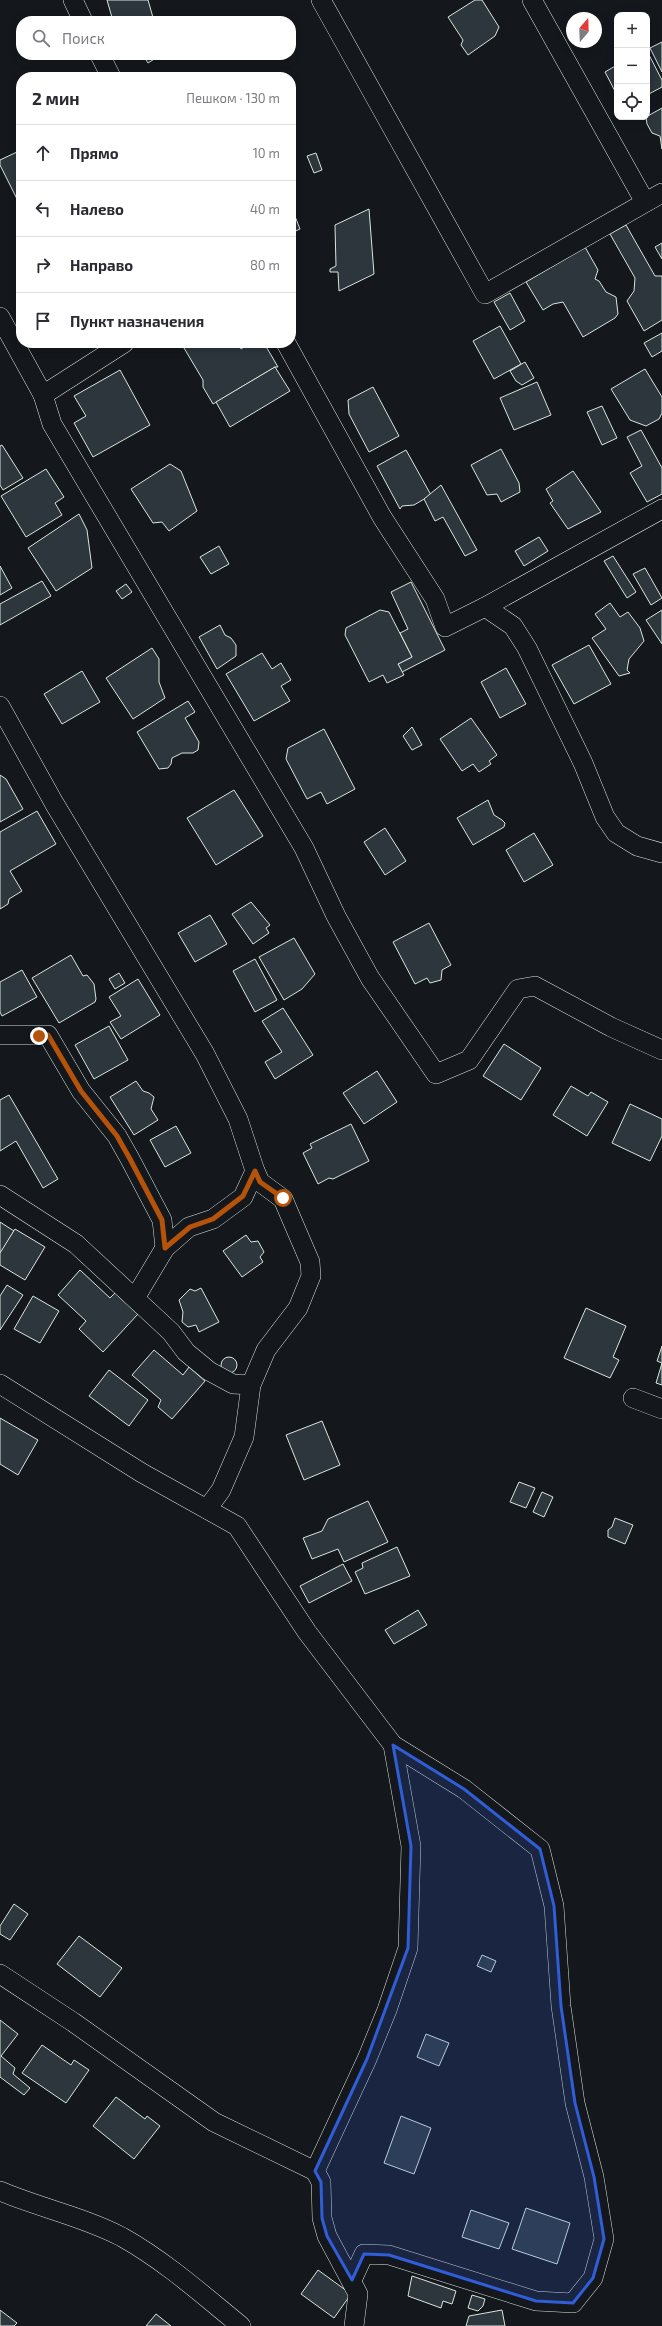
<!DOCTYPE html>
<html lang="ru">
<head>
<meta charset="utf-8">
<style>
	:root { --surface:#fff; --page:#f2f2f3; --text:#2b2b33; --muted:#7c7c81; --line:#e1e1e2 }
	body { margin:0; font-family:"Exo 2",sans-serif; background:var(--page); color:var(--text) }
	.controls { position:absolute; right:12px; top:12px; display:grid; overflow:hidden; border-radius:8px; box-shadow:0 2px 10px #0003 }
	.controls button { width:36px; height:36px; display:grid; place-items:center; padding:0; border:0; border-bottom:1px solid var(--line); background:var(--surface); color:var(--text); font:20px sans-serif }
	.compass { position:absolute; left:566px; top:12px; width:36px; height:36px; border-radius:50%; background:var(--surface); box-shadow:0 2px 10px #0003; rotate:19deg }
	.stop { position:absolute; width:12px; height:12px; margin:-9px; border:3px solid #b45309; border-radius:50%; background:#fff }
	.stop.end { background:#b45309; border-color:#fff; box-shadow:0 1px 4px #0008 }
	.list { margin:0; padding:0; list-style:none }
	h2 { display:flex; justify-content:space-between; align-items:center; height:52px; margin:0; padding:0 16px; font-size:17px }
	h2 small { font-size:13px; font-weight:400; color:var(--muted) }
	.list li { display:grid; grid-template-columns:26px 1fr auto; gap:12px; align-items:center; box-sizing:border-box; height:56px; padding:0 16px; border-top:1px solid var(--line) }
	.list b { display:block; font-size:15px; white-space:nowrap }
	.list em { font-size:13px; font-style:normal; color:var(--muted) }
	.icon { flex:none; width:22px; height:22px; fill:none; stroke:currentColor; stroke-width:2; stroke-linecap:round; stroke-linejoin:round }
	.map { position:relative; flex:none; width:662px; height:2326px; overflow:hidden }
	.search { position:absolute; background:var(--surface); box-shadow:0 2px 10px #0003; left:16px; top:16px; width:280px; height:44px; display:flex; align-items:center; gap:10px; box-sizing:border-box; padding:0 14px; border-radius:16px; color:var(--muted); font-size:15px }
	.panel { position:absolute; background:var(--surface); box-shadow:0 2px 10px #0003; left:16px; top:72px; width:280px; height:276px; border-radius:16px }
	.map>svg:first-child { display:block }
</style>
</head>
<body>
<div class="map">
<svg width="662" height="2326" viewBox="0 0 662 2326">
	<rect width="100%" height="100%" fill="#14181c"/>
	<!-- building -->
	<g fill="#2c363c" stroke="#d8e6dc">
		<path d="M107,0h41l6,21h-41z"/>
		<path d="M475,0h7l17,27 -4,9 -27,19 -7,-10 2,-5 -15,-23z"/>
		<path d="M662,42v30l-12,-24z"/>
		<path d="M647,51l15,29v7l-15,8z"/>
		<path d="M148,55h6l2,3 -8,5 -4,-6z"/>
		<path d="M617,65v30l-12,-23z"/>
		<path d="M662,108v41l-2,-13 -8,-3 -5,-9 -1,-7z"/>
		<path d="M17,152l4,8v40l-3,1 -18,-36v-5z"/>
		<path d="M316,153l6,17 -8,3 -7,-17z"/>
		<path d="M291,206l9,23 -9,4z"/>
		<path d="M369,209l5,65 -35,17 -1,-19h-8v-3l6,-3 -1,-41z"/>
		<path d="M626,225l29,51h7v44l-18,11 -17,-30 7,-10 1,-13 -25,-44z"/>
		<path d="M662,243v16l-7,-12z"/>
		<path d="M585,247l13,23 -3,9 4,2 7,11 10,5 2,17 -3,4 -32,19 -20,-35 -10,2 -10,6 -17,-28z"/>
		<path d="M510,293l15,28 -15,9 -16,-28z"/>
		<path d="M500,326l21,38 -27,15 -21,-38z"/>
		<path d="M662,333v18l-10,6 -8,-14z"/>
		<path d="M181,343h57l3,6 10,-6h13l14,24h-3l-62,37 -10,-17v-7z"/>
		<path d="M525,362l9,16 -12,7 -6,-4 -6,-10z"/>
		<path d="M275,367l15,24 -60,36 -14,-25z"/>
		<path d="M645,369l17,28v16l-3,6 -13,7 -16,-6 -19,-31z"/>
		<path d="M120,370l30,55 -57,32 -19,-34 12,-7 -12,-20z"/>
		<path d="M537,382l14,33 -37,15 -14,-32z"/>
		<path d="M373,387l26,49 -30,16 -20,-38 -1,-14z"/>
		<path d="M602,406l15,32 -15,7 -15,-33z"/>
		<path d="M641,430l21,38v26l-15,8 -17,-29 12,-7 -15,-29z"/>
		<path d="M2,445l21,33 -20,12 -3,-5v-39z"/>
		<path d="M501,449l18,34 1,9 -19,10 -4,-8 -10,1 -16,-30z"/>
		<path d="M406,450l25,45 -17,10 -12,1 -2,3 -23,-43z"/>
		<path d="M170,464l11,7 16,40 -28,20 -7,-9 -9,1 -22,-34z"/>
		<path d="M46,469l18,28 -9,6 7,12 -36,22 -25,-41z"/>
		<path d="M573,471l28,41 -33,17 -18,-26 3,-2 -7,-12z"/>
		<path d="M441,485l36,65 -12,6 -22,-39 -8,4 -11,-22z"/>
		<path d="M79,514l8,16 5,38 -36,23 -28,-43z"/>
		<path d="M539,537l9,14 -24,15 -9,-15z"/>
		<path d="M219,546l10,18 -18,10 -11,-17z"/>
		<path d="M613,556l23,36 -9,6 -23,-37z"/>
		<path d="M0,566l12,22 -12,7z"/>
		<path d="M645,568l17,30 -11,7 -18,-31z"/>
		<path d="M42,581l9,15 -51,29v-21z"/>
		<path d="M411,582l34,68 -43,22 -4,-8 14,-7 -12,-24 8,-4 -17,-37z"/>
		<path d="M126,584l6,8 -10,7 -6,-8z"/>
		<path d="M610,603l10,14 8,-5 12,16 4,13 -15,18 -2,11 3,3 -11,3 -27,-38 14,-9 -11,-15z"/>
		<path d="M380,610l9,2 23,45 -14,7 6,11 -17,8 -4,-8 -14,7 -24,-47 1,-7z"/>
		<path d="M662,610v34l-16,-24z"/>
		<path d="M220,625l5,10 6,3 5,7v11l-19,13 -18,-32z"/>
		<path d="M589,645l22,39 -37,20 -22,-39z"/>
		<path d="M152,648l7,11v23l6,16 -32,21 -27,-41z"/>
		<path d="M262,653l10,16 9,-6 10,17 -10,6 9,15 -36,20 -28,-47z"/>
		<path d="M506,668l20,36 -26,14 -19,-36z"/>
		<path d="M82,671l18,31 -38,22 -18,-30z"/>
		<path d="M188,701l7,11 -10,6 14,24 -1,8 -5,3h-11l-10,5 -1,6 -3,4 -9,1 -22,-37z"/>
		<path d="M471,718l26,37 -8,6 2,3 -12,8 -6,-8 -11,7 -22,-32z"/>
		<path d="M412,727l10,18 -10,5 -9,-14z"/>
		<path d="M324,729l31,60 -28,15 -6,-12 -14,7 -21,-40 2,-11z"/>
		<path d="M0,775l6,4 17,30 -23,13z"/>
		<path d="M234,790l29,46 -47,29 -29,-47z"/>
		<path d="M488,800l6,15 8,5 3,3 -1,4 -31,18 -16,-27z"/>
		<path d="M37,811l19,33 -46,27 12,20 -13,8 -1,5 -8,5v-77z"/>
		<path d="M385,828l21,33 -21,14 -21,-33z"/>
		<path d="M534,833l19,32 -29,17 -18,-32z"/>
		<path d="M251,902l19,23 -4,3 3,5 -16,11 -21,-30z"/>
		<path d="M210,915l17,29 -32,18 -17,-29z"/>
		<path d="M429,923l22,42 -9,5 -1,10 -11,3 -3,-5 -12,6 -22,-42z"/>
		<path d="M294,938l21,36 -13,15 -18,11 -25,-43z"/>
		<path d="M71,955l12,21 4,-1 7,9 2,15 -1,3 -36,21 -27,-45z"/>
		<path d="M255,959l22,41 -22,12 -22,-41z"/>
		<path d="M22,970l15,27 -35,19 -2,-4v-30z"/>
		<path d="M119,973l6,10 -10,6 -6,-10z"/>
		<path d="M138,979l22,36 -39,24 -11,-17 11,-6 -12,-19z"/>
		<path d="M283,1008l30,47 -38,24 -10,-17 17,-10 -20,-31z"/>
		<path d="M109,1026l19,34 -34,19 -19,-34z"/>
		<path d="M504,1044l37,24 -20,32 -38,-24z"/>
		<path d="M377,1071l20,31 -33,22 -21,-31z"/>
		<path d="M136,1081l7,10 6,2 5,4 -3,12 7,11 -24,15 -24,-38z"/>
		<path d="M571,1086l17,10 3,-4 17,10 -21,34 -34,-21z"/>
		<path d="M9,1095l49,84 -15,9 -27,-47 -16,10v-51z"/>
		<path d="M630,1104l32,15v17l-12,25 -38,-18z"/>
		<path d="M351,1124l18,37 -36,18 -4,-1 -11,6 -15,-31 9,-5 -2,-4z"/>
		<path d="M176,1126l15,27 -26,14 -15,-27z"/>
		<path d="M0,1222l14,9 -14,23z"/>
		<path d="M15,1229l30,18 -20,33 -25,-15v-12z"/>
		<path d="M246,1235l5,7 7,-1 6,11 -4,5 3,5 -21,15 -19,-26z"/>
		<path d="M80,1270l30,28 5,-5 23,21 -35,38 -24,-23 7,-8 -28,-26z"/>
		<path d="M7,1285l16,10 -23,35v-34z"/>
		<path d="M201,1288l18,34 -20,10 -3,-7 -8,2 -6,-5 1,-10 -4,-12 11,-11 5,2z"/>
		<path d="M33,1296l26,15 -19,32 -26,-14z"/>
		<path d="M586,1308l40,18 -13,31 6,3 -9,18 -46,-20z"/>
		<path d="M662,1346v17l-5,-2z"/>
		<path d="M154,1350l29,25 6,-8 16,14 -33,38 -14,-12 3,-7 -29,-25z"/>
		<circle cx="229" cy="1365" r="8"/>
		<path d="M662,1363v22l-6,-2z"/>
		<path d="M109,1370l39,30 -19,26 -40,-30z"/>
		<path d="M0,1418l38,22 -20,35 -18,-11z"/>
		<path d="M322,1421l18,44 -36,15 -18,-45z"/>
		<path d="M519,1482l16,6 -9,20 -16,-6z"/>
		<path d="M542,1492l11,5 -9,20 -11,-5z"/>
		<path d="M368,1501l20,41 -44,20 -6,-13 -26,10 -9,-21 19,-7 6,-12z"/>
		<path d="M615,1518l18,7 -8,19 -17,-7v-7l4,-3z"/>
		<path d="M397,1547l13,29 -45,18 -10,-22 8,-4 -1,-5z"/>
		<path d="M343,1564l9,17 -43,22 -9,-17z"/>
		<path d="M418,1610l9,15 -33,19 -9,-14z"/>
		<path d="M14,1904l14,10 -18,26 -10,-6v-8z"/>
		<path d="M79,1936l43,32 -22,29 -43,-33z"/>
		<path d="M482,1955l14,6 -5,11 -14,-6z"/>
		<path d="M0,2020l18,14 -17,22 14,12 -2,6 17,14 -6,7 -24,-18z"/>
		<path d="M426,2034l23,9 -10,23 -22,-9z"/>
		<path d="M42,2045l29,20 3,-5 15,10 -23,33 -44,-30z"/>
		<path d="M116,2097l29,22 2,-3 13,10 -26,33 -41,-33z"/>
		<path d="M401,2116l30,12 -17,46 -30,-11z"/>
		<path d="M526,2208l44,15 -13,41 -45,-15z"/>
		<path d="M471,2210l38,13 -10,26 -37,-12z"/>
		<path d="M318,2270l33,24 -17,24 -33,-24z"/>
		<path d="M412,2276l44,15 -4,13 -9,-3 -2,7 -33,-12z"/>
		<path d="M472,2295l13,4 -2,7 -5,5 -10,-3z"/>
		<path d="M0,2310l17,13 -3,3h-14z"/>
		<path d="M502,2310l3,16h-39l3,-10z"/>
		<path d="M156,2314l15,12h-25z"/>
	</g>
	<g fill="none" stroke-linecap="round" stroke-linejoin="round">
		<!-- minor casing -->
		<g stroke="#d8e6dc" stroke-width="20">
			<g id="minor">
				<path d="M73,0l10,21"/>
				<path d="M321,0l164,294 177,-101"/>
				<path d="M532,0l113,202"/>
				<path d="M100,55l11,22"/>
				<path d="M0,317l43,78 9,29 252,424 32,68 34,62 66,96 33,-14 49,-71 17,-3 76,41 51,23"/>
				<path d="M286,343l96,174 53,82 10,28 40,-20 177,-98"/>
				<path d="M43,395l81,-52"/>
				<path d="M485,607l28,19 14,22 56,115 22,54 11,16 21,13 25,7"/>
				<path d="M0,706l54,97 151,251 33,65 17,52 -12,26 -30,22 -24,8 -24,21 -3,-28 -32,-61 -13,-23 -36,-45 -33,-56h-48"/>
				<path d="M0,1195l76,49 95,88 15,20 23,19 24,13 18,1"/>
				<path d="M135,1298l30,-50"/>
				<path d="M0,1384l142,89 95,53 70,106 86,113 71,44 76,60 14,57 7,100 14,97 19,74 10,62 -11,39 -20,25 -37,-2 -147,-46 -25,-1 -12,26"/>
				<path d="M633,1398l29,11"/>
				<path d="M207,1509l14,-19 23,-53 7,-52 15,-35 32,-42 13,-32 -1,-14 -27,-63 -23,-17 -5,-11"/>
				<path d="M0,1974l73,48 141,100 101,49 6,11 1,36 5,18 31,58 -4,32"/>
				<path d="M315,2171l52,-112 20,-49 21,-62 3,-102 -18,-101"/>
				<path d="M0,2191c40,17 84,26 122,46 43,24 81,58 119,89"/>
			</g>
		</g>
		<!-- minor -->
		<use href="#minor" stroke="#14181c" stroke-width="19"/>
	</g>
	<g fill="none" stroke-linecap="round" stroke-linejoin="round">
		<!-- route -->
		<path stroke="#b45309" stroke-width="5" d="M39,1036l9,-1 33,56 36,45 13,23 32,61 3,28 25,-21 23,-8 30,-23 12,-25 5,11 23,16"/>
	</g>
	<!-- marked area -->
	<path fill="#305dd8" fill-opacity="0.2" stroke="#305dd8" stroke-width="3" stroke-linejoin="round" d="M393,1745l71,44 76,60 14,57 7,100 14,97 19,74 10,62 -11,39 -20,25 -37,-2 -147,-46 -25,-1 -12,26 -25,-44 -5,-18 -1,-36 -6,-11 52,-112 41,-111 3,-102z"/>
</svg>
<div class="controls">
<button>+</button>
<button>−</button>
<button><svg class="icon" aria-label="locate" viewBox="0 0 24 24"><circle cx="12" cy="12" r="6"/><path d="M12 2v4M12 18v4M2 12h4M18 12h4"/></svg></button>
</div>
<svg class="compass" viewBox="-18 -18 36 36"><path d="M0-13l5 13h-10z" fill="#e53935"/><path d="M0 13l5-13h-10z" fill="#7c7c81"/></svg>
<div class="stop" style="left:283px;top:1198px"></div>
<div class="stop end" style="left:39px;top:1036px"></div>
<div class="search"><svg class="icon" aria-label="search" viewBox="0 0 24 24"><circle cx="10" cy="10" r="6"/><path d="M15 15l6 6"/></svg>Поиск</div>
<section class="panel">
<h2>2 мин<small>Пешком · 130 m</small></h2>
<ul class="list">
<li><svg class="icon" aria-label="ahead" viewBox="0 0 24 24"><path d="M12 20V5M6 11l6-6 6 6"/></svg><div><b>Прямо</b></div><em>10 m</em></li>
<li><svg class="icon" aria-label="left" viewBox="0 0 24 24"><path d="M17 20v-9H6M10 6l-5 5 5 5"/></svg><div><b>Налево</b></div><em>40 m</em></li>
<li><svg class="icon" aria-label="right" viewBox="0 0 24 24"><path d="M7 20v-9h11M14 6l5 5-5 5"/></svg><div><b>Направо</b></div><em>80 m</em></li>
<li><svg class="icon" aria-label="arrive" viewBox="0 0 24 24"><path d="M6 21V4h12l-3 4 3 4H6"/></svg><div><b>Пункт назначения</b></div></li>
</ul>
</section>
</div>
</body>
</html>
